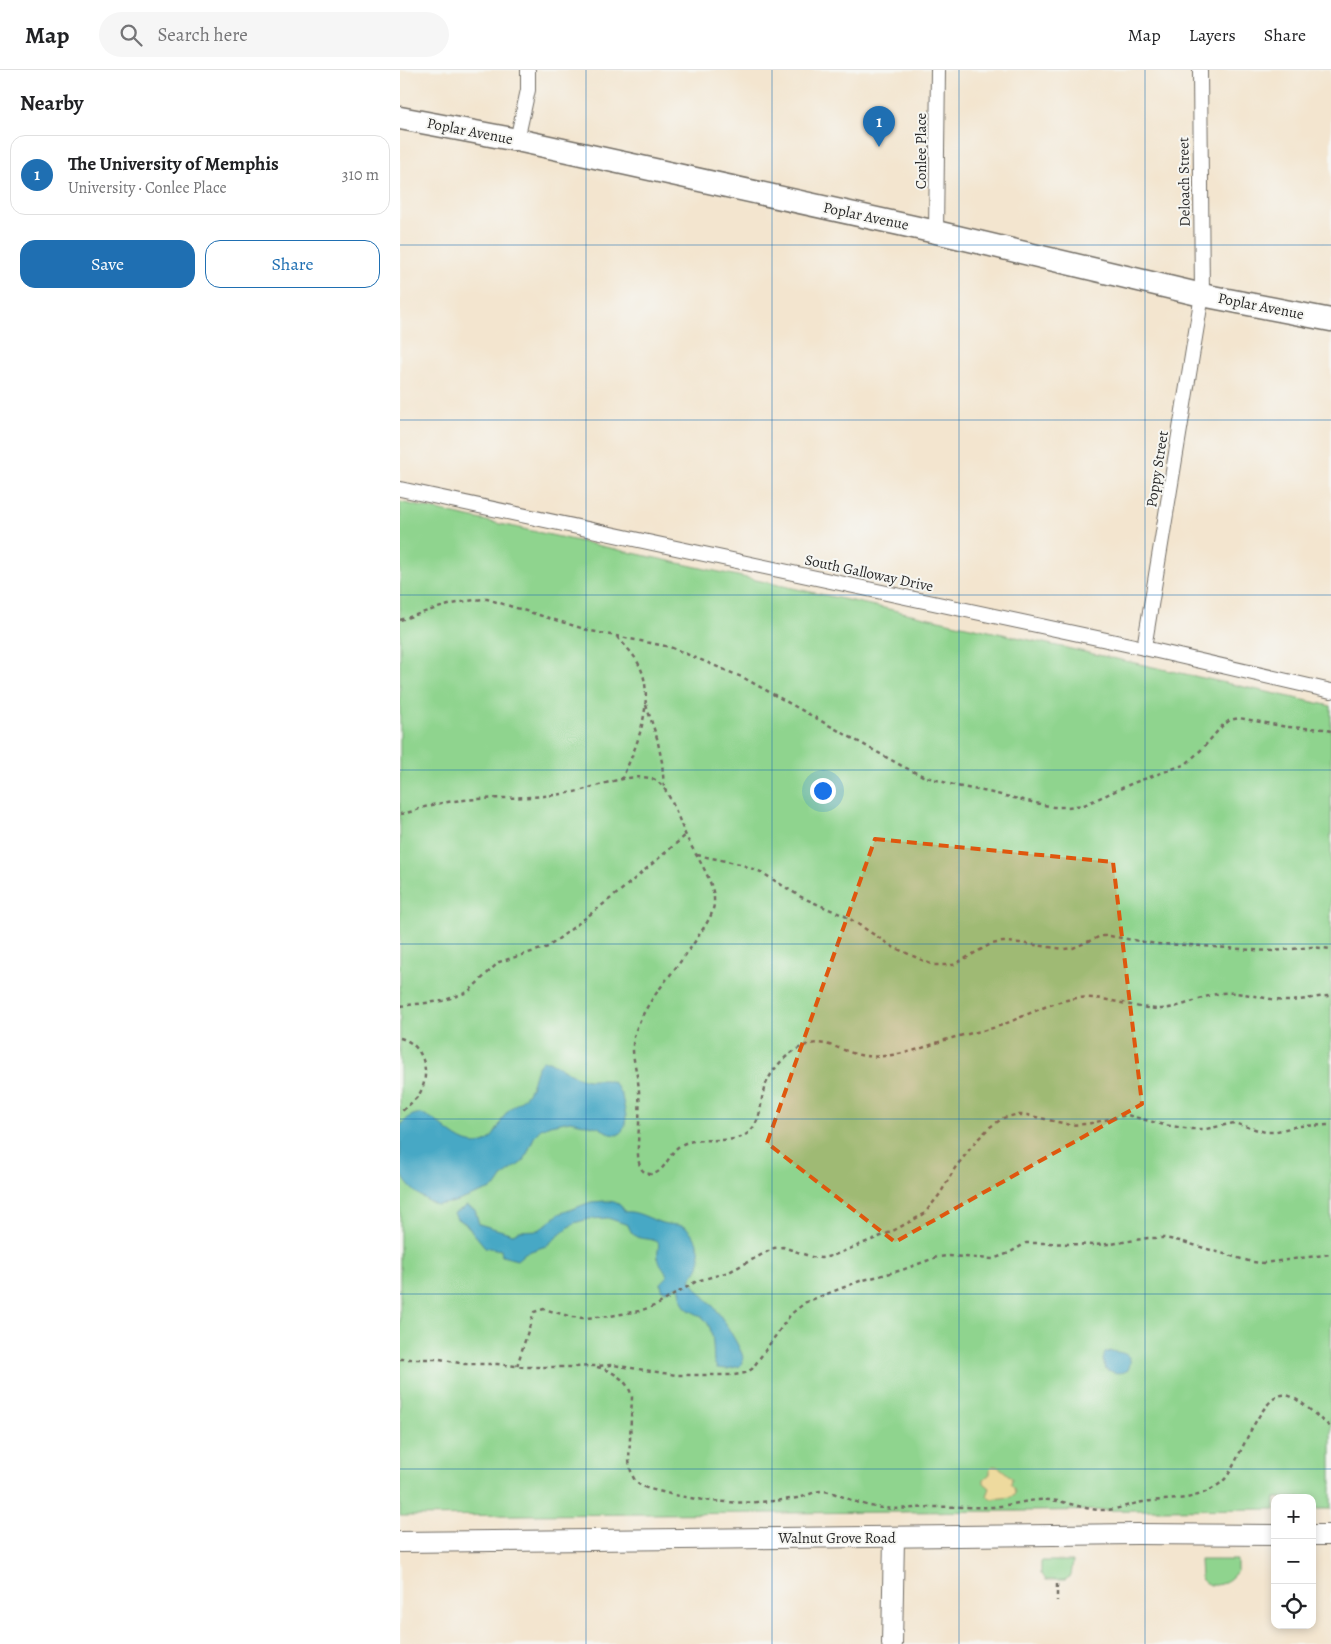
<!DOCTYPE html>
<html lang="en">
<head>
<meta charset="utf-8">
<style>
	:root { --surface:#fff; --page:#f6f6f6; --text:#202124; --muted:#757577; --line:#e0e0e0; --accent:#1f6fb2 }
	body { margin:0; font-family:Alegreya,serif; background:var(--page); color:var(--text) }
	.controls { position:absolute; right:15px; bottom:15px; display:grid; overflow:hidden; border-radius:10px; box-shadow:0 2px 8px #0003 }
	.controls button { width:45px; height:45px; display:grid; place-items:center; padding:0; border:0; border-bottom:1px solid var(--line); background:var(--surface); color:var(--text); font:25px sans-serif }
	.you { position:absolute; left:422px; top:720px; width:18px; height:18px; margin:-12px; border:4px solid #fff; border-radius:50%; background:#1a73e8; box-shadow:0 0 0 8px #1a73e833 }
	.badge { display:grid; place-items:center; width:32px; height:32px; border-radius:50%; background:var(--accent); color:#fff; font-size:16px; font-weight:700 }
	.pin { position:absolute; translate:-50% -41px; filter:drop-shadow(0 1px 2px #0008) }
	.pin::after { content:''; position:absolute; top:26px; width:18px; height:15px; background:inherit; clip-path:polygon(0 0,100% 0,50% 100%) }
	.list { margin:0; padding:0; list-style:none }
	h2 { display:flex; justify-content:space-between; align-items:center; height:65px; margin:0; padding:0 20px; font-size:21px }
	h2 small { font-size:16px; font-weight:400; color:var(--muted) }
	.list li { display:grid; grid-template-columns:32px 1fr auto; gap:15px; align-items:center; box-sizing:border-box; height:80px; margin:0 10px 10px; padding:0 10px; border:1px solid var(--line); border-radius:15px }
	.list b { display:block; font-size:19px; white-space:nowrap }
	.list p { margin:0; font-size:16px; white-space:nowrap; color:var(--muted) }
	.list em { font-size:16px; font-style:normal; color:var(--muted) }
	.actions { display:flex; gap:10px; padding:15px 20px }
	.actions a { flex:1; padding:11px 0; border:1px solid var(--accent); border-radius:15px; text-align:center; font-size:18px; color:var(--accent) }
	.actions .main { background:var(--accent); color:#fff }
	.icon { flex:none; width:28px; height:28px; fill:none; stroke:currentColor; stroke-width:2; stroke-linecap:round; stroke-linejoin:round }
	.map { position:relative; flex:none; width:931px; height:1574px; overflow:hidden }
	header { display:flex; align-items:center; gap:30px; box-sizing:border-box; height:70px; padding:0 25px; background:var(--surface); border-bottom:1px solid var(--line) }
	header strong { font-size:24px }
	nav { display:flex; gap:28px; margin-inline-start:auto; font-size:18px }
	.search { width:350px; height:45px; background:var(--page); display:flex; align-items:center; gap:12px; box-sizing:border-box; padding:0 18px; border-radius:28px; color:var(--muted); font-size:19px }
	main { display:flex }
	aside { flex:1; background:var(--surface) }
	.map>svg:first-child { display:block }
</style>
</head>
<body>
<header>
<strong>Map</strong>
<div class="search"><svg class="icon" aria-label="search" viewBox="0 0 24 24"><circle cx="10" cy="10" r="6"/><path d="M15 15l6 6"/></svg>Search here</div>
<nav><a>Map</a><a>Layers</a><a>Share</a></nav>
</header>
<main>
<aside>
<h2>Nearby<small></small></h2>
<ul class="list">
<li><span class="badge">1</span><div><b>The University of Memphis</b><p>University · Conlee Place</p></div><em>310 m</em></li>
</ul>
<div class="actions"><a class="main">Save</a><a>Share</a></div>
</aside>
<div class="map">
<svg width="931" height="1574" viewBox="0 0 931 1574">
	<rect width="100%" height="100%" fill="#f6f6f2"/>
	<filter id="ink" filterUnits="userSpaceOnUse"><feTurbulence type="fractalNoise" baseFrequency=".02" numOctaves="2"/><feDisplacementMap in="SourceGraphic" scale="10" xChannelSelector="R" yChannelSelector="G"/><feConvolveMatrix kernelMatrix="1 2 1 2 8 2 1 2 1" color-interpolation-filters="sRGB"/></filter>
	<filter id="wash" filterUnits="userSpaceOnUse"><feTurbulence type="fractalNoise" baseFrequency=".0096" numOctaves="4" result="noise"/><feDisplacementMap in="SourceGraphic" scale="20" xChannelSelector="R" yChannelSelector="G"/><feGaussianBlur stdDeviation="1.12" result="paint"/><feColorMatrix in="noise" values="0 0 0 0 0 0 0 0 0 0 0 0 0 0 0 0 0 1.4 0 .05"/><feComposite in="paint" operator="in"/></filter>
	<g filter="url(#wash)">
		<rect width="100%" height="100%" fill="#f3e5cf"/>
		<!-- green -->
		<g fill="#8fd48e" stroke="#5d805c">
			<path d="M0,432l931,204v803h-19v-11h-37v11l-875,7z"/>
			<path d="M800,1490h37v11c-7,11 -25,21 -36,8z"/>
			<path d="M641,1491h32l-2,15 -6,4h-19l-5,-7z"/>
		</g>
		<!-- sand -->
		<path fill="#eeda9e" stroke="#8c8264" d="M593,1396l6,1 13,11 -1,7 3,3 1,5 -4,4 -19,2 -5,-3 3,-8 -6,-5v-4l6,-5v-5z"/>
		<!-- water -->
		<g fill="#46a8c5" stroke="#386a78">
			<path d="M143,991h6l28,16 10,3h19l7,2 4,5 5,9 4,20 -1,10 -4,7 -4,2 -6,-1 -13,-7 -28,-6 -20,4 -9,4 -6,6 -11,26 -21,15 -6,9 -6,4 -36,13 -18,3c-16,-7 -31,-18 -37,-34v-44c2,-3 5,-6 8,-9 23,-19 44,33 75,25 12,-3 16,-20 23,-30 7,-9 19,-12 24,-24 5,-9 4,-21 13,-28z"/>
			<path d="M205,1131c9,0 16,2 20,11 11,-2 27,8 37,11 6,2 14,1 20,3 13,4 21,27 17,40 -2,6 -6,8 -9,13 8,13 13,16 23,27 6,6 30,45 30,52 0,1 -2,7 -3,8l-13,3 -10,-1 -3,-6c-1,-11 0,-28 -6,-38 -5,-11 -20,-11 -24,-19 -3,-5 -3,-13 -5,-19 -5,1 -9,5 -14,5l-3,-1 -1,-7 6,-6c-1,-8 -7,-11 -9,-19 -2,-5 2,-10 0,-16 -15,-7 -23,2 -30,-17l-20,-7 -19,1 -15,4 -28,23 -21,7 -8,7 -15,-4 -1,-6 -16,-3 -20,-24 -8,-4 -3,-6 13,-7 8,4 4,14 34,10 6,-3 20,-1 20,-16 32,-12z"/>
			<path d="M711,1281c13,2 24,3 17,19 -7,5 -16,3 -23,-2l-2,-8 2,-7z"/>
		</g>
	</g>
	<g filter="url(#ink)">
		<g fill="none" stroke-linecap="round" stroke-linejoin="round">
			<!-- street casing -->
			<g stroke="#716c64" stroke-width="16">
				<g id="street">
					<path d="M117,70l11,-50v-20"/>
					<path d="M536,162l2,-162"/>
					<path d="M0,419l744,159 187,43"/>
					<path d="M744,578l58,-353 -2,-225"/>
				</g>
			</g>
			<!-- secondary casing -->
			<g stroke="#716c64" stroke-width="22">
				<g id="secondary">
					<path d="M912,1465h19"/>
					<path d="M0,1472l737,-8 138,1"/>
					<path d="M492,1574l2,-106"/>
				</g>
			</g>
			<!-- primary casing -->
			<g stroke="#716c64" stroke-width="25">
				<path id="primary" d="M0,48l117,22 115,25 304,67 266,63 129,25"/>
			</g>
			<!-- path -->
			<g stroke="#716c64" stroke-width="2.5" stroke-dasharray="4 4" stroke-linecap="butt">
				<path d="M0,550c28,-9 58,-20 87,-21l104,32 79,16 74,31 158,88 21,10 34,10 31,6 65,15h14l17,-2 49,-22 53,-19 16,-15 20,-23 8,-6 9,-2 48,9 37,2 7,2"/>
				<path d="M217,567c7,8 15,15 20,24 21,34 0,87 -16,119"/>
				<path d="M246,635l11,33 5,24 2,25"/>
				<path d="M0,744c10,-1 18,-5 28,-8 12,-3 24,-5 36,-6 37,-3 73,-1 110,-8 23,-5 56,-20 79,-13 17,6 27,47 36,63 8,15 18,29 23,46 2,6 3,15 1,21 -2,9 -9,18 -14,26 -19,32 -53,63 -64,98 -6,20 3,38 4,58 1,17 0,35 -1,52 0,9 -2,30 12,31 15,1 19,-23 31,-29 19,-11 55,3 70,-15 11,-12 9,-27 13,-41 7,-20 25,-40 46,-45 17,-4 34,8 50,11 14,3 29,1 43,-2 18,-3 33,-11 49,-15 17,-5 34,-7 50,-13 23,-9 45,-21 69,-26 29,-6 58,9 87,10 23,0 42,-13 64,-16 22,-2 43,7 65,8 15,0 29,-5 44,-5"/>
				<path d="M297,785l43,9 21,8 40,25 46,20 46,30 40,18h20l38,-21 12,-2 17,1 44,6 9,-1 28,-12h9l46,8 33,1 64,5 20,1 39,-4 19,2"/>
				<path d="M0,936l42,-5 26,-9 31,-30 49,-15 71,-55 67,-57"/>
				<path d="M0,968c24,6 31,35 20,55 -5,8 -14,14 -20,20"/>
				<path d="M0,1289h40l24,5h33l27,3h49l40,-2 63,10h58l11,-2 7,-4 39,-55 15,-12 54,-21 42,-11 35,-13 12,-1 44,3 16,-6 17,-10h22l44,2 19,-1 37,-6h16l16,3 72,21 12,1 67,-9"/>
				<path d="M117,1296l17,-54 10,-3 28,8 12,1 26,-2 29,-5 18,-6 40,-24 32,-9 45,-24 9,-1 29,10 9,1 11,-2 59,-24 33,-18 16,-20 15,-26 22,-28 13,-13 13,-9 12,-3h12l44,10 16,-1 40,-9 37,10 27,4h15l28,-6 31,9h8l25,-6 33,-1"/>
				<path d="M197,1297c16,4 31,13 35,30l-3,63c1,9 3,20 11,25 9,5 21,6 30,9 45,10 81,11 127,4 9,-1 16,-7 26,-7 9,1 15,4 23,7 12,5 25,9 38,10 17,2 34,-1 52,-1 18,-1 37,1 55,0 16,-1 32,-6 47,-7 24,-2 41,9 63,10 15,1 28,-6 42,-8 19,-3 37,-1 55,-7 10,-3 20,-9 27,-16 14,-16 36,-88 61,-84 15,3 32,24 45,32"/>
				<path d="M657,1514v17"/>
			</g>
			<!-- street -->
			<use href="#street" stroke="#fff" stroke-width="14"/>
			<!-- secondary -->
			<use href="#secondary" stroke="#fff" stroke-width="20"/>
			<!-- primary -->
			<use href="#primary" stroke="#fff" stroke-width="22"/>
		</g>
	</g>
	<!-- marked area -->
	<path fill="#df570e" fill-opacity="0.2" stroke="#df570e" stroke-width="4" stroke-dasharray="10 6" stroke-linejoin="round" d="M475,769l238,23 29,242 -247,138 -128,-99z"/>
	<!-- grid -->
	<path fill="none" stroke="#1f6fb2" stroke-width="1" stroke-opacity="0.55" d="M186,0v1574M372,0v1574M559,0v1574M745,0v1574M0,175h931M0,350h931M0,525h931M0,700h931M0,874h931M0,1049h931M0,1224h931M0,1399h931"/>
	<g text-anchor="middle" stroke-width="4" stroke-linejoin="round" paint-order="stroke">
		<!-- street labels -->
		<g font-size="15" fill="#2b2b2b" stroke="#f6f6f2">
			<text transform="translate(70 61) rotate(11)" y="5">Poplar Avenue</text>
			<text transform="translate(521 81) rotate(-90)" y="5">Conlee Place</text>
			<text transform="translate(784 112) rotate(-91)" y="5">Deloach Street</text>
			<text transform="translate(466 146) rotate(12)" y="5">Poplar Avenue</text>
			<text transform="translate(861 236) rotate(11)" y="5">Poplar Avenue</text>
			<text transform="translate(757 399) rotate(-81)" y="5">Poppy Street</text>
			<text transform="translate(469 503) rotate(12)" y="5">South Galloway Drive</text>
			<text x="437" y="1473">Walnut Grove Road</text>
		</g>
	</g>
</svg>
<div class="controls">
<button>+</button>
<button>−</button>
<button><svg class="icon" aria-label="locate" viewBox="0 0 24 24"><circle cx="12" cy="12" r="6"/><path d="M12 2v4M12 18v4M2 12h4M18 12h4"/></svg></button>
</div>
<div class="you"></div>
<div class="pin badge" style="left:479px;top:77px">1</div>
</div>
</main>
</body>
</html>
